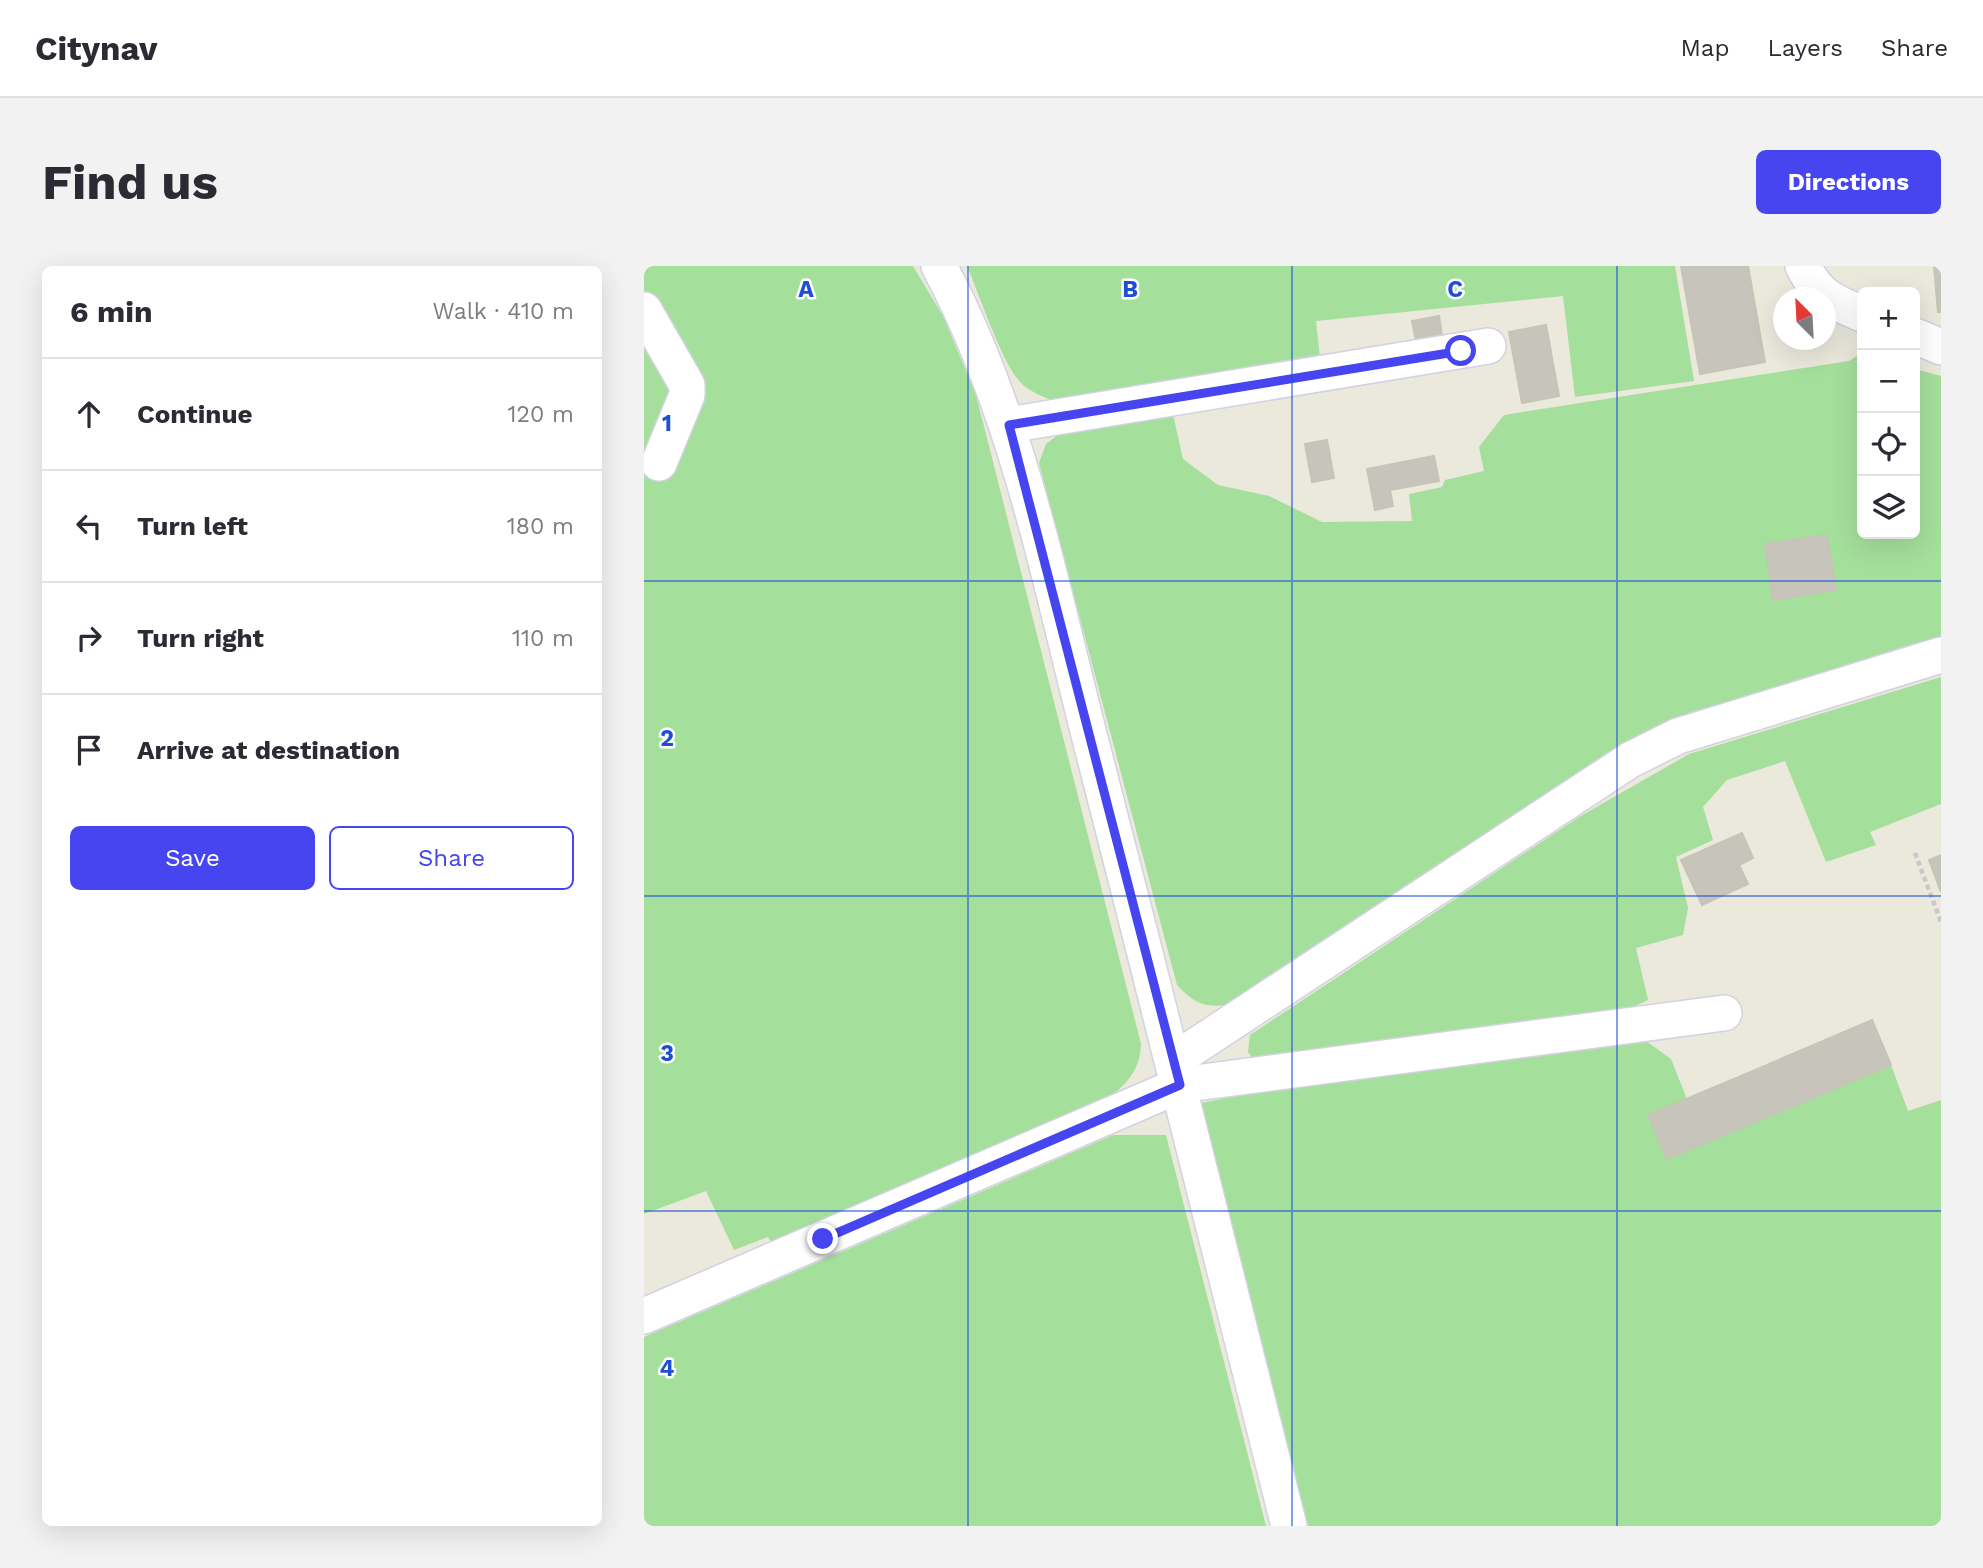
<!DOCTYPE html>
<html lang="en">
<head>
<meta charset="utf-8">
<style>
	:root { --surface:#fff; --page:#f2f2f3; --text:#2b2b33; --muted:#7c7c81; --line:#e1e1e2; --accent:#4645f0 }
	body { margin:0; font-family:"Work Sans",sans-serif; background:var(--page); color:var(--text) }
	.controls { position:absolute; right:21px; top:21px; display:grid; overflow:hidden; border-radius:10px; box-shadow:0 7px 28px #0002 }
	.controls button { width:63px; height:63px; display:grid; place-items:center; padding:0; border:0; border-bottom:2px solid var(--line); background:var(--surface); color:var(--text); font:35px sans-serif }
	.compass { position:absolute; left:1129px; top:21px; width:63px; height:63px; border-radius:50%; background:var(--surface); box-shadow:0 7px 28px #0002; rotate:336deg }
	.stop { position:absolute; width:21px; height:21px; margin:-16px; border:5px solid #4645f0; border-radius:50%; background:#fff }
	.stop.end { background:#4645f0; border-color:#fff; box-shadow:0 2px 7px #0008 }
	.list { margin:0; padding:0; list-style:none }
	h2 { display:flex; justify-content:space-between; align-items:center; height:91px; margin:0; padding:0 28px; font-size:30px }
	h2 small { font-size:23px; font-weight:400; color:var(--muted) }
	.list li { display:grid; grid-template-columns:46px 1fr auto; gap:21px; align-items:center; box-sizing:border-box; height:112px; padding:0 28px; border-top:2px solid var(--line) }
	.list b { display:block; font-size:26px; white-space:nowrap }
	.list em { font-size:23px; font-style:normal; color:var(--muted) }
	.actions { display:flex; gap:14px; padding:21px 28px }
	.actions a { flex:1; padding:16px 0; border:2px solid var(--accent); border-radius:10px; text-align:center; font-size:24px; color:var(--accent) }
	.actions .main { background:var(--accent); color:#fff }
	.icon { flex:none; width:38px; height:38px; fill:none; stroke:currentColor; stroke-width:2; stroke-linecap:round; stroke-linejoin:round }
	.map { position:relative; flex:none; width:1297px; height:1260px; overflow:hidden; border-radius:10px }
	header { display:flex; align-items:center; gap:42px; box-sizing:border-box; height:98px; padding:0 35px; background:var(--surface); border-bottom:2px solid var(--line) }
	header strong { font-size:33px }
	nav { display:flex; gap:38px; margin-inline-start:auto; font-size:24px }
	.intro { display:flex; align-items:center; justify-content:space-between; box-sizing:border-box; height:168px; padding:0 42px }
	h1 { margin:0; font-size:49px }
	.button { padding:18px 32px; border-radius:10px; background:var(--accent); color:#fff; font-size:24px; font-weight:700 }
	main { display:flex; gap:42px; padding:0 42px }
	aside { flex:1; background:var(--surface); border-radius:10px; box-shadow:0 7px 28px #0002 }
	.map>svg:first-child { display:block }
</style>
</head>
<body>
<header>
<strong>Citynav</strong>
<nav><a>Map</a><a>Layers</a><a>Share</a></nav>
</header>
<div class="intro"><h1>Find us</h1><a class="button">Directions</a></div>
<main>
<aside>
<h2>6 min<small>Walk · 410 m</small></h2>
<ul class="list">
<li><svg class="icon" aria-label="ahead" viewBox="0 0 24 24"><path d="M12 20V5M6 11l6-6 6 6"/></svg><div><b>Continue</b></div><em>120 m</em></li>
<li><svg class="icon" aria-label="left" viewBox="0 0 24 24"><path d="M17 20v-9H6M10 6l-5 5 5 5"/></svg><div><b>Turn left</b></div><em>180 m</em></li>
<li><svg class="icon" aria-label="right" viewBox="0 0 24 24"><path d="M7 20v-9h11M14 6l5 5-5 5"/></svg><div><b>Turn right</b></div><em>110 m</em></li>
<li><svg class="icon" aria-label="arrive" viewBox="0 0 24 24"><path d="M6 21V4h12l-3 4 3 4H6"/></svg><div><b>Arrive at destination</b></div></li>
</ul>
<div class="actions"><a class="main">Save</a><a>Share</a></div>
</aside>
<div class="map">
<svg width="1297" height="1260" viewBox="0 0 1297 1260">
	<rect width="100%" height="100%" fill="#ebe8dc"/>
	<!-- green -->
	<g fill="#a5df9c">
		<path d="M0,0h269l30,50 33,79 165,649c-1,29 -17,42 -38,59l-328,146 -7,-12 -34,13 -28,-59 -62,23z"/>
		<path d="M323,0h708l19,115 -119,16 -12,-101 -247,25 5,46 -242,40c-19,-4 -40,-9 -56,-22 -20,-17 -44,-92 -56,-119z"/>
		<path d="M1216,88l2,180h53v-165l26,7v265l-272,83 -426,279c-31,4 -43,7 -66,-18l-138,-522 7,-19 22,-17 104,-17 11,49 35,26 51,11 53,26 90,-1 -3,-27 33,-7 3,-7 39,-9 -5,-24 25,-32 345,-54z"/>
		<path d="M1297,411v127l-71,28 6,13 -50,17 -41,-101 -58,19 -24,27 10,33 -37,17 12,51 -5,27 -47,13 12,52 -44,20 -346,45 -10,-13 2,-17 329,-218 110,-63z"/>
		<path d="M1002,775l25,18 16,40 -19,60 223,-94 17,46 33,-11v426h-633l-123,-420 67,-13z"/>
		<path d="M469,869h53l100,391h-622v-189z"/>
	</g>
	<!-- building -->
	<g fill="#c7c4bc" stroke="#c6c4b6" stroke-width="2">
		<path d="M1037,0h67l17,96 -65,12z"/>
		<path d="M1290,0h7v46h-3z"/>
		<path d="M795,50l3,20 -26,5 -4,-20z"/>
		<path d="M902,59l13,71 -37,7 -13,-71z"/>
		<path d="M683,174l7,38 -22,4 -7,-38z"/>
		<path d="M790,190l5,25 -49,9 3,16 -18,4 -8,-41z"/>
		<path d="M1183,269l9,55 -63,10 -8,-56z"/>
		<path d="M1098,567l11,25 -14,7 9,19 -46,21 -21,-45z"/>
		<path d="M1297,589v37l-12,-32z"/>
		<path d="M1228,754l19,45 -131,55 -19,-44z"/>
		<path d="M1097,810l19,44 -93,39 -19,-44z"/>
	</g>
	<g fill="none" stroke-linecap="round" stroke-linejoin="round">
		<!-- minor casing -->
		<g stroke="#d2d2e2" stroke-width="38">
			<g id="minor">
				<path d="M295,0c81,151 112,323 155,488 66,257 131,514 195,772"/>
				<path d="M1159,0c15,30 29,35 59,48"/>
				<path d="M0,44l43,75v10l-28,68"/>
				<path d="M1271,70l26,11"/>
				<path d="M364,159l480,-79"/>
				<path d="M529,795l457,-301 48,-24 263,-81"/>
				<path d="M0,1050l536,-231 544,-72"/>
			</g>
		</g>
		<!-- path -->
		<path stroke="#c8c8c8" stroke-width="4.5" stroke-dasharray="5 3.5" stroke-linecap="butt" d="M1271,587l26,69"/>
		<!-- minor -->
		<use href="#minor" stroke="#fff" stroke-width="35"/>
	</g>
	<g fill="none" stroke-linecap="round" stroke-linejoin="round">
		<!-- route -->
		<path stroke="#4645f0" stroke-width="9" d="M179,973l357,-154 -171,-660 452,-74"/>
	</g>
	<!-- grid -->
	<path fill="none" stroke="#1d4ed8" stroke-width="2" stroke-opacity="0.55" d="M324,0v1260M648,0v1260M973,0v1260M0,315h1297M0,630h1297M0,945h1297"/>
	<g font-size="23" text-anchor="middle" font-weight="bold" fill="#1d4ed8" stroke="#fff" stroke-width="5" stroke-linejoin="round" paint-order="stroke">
		<text x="162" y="31">A</text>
		<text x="486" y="31">B</text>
		<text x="811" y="31">C</text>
		<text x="23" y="165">1</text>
		<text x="23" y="480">2</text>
		<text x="23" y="795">3</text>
		<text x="23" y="1110">4</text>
	</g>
</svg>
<div class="controls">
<button>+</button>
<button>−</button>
<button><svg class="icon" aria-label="locate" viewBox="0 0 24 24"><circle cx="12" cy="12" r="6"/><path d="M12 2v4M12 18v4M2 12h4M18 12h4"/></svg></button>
<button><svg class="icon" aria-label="layers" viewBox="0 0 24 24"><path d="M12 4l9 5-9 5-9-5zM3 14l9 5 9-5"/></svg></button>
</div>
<svg class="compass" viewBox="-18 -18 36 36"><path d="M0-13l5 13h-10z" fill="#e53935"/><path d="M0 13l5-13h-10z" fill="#7c7c81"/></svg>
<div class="stop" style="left:817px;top:85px"></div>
<div class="stop end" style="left:179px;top:973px"></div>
</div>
</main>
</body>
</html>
